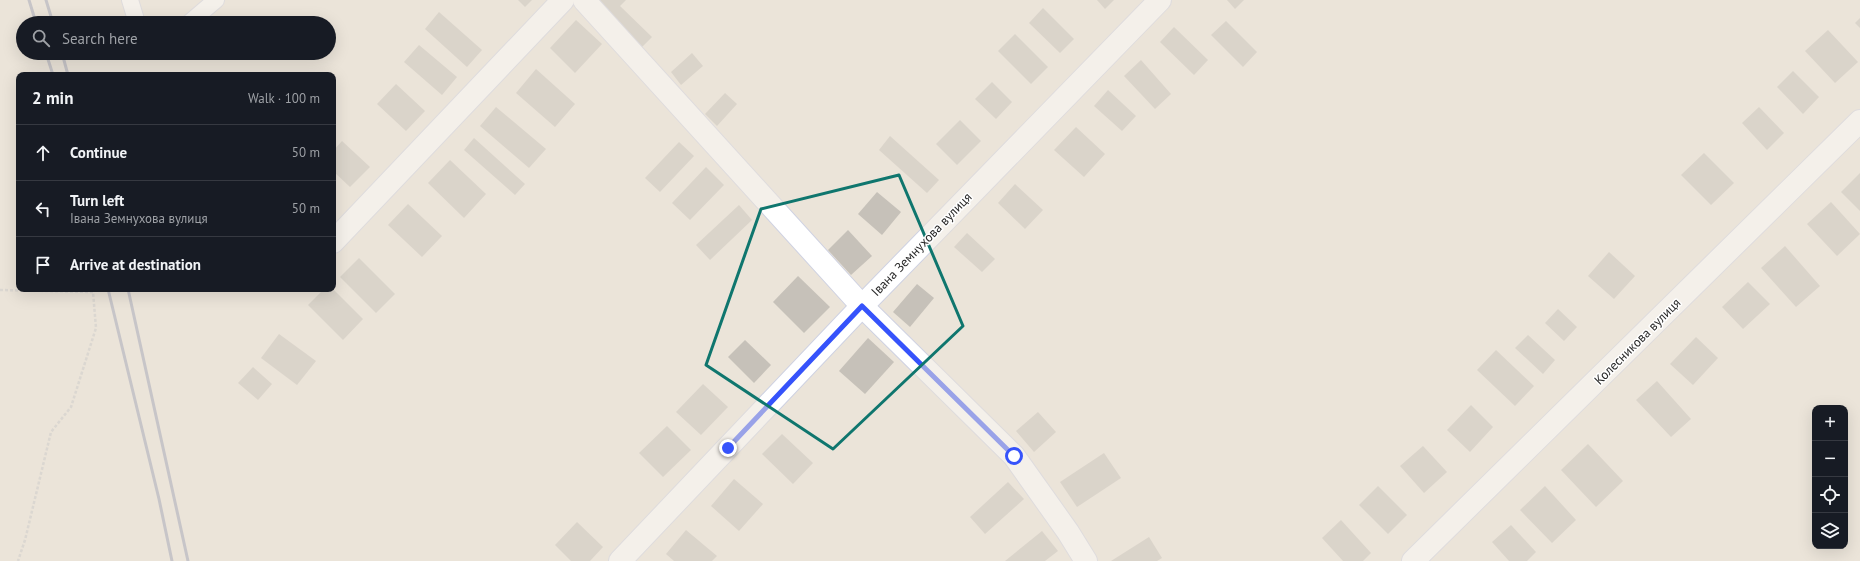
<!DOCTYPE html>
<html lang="en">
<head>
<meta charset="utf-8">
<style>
	:root { --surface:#171b24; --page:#242831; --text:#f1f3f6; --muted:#9ea1a6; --line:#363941 }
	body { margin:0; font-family:"PT Sans",sans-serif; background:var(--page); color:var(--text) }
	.controls { position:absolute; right:12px; bottom:12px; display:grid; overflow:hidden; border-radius:8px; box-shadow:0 4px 16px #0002 }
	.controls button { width:36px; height:36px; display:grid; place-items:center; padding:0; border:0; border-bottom:1px solid var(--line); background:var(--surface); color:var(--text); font:20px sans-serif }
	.stop { position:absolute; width:12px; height:12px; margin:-9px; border:3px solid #3653fb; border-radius:50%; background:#fff }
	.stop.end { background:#3653fb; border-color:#fff; box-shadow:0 1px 4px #0008 }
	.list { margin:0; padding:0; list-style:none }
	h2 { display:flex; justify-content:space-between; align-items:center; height:52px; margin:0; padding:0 16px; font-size:17px }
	h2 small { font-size:13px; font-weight:400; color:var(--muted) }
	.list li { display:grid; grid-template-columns:26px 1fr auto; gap:12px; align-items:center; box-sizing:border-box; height:56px; padding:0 16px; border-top:1px solid var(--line) }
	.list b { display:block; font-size:15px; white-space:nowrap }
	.list p { margin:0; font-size:13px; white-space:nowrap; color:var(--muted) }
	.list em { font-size:13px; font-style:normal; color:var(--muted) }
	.icon { flex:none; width:22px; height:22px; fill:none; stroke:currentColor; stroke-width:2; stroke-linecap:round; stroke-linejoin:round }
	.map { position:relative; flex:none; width:1860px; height:561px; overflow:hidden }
	.search { position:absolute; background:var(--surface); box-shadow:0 4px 16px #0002; left:16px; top:16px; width:320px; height:44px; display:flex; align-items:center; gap:10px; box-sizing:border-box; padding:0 14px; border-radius:22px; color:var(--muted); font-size:15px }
	.panel { position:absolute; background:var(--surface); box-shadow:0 4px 16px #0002; left:16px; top:72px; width:320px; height:220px; border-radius:8px }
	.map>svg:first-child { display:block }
</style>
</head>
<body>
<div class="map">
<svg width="1860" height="561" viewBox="0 0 1860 561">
	<rect width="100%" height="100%" fill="#ebe4d9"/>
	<!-- building -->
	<g fill="#c6c1b9">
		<path d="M518,0h14l-7,7z"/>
		<path d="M590,0h36l-6,6 32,31 -11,11z"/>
		<path d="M1097,0h17l-9,9z"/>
		<path d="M1227,0h17l-9,9z"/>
		<path d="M1043,8l31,31 -14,14 -31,-30z"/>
		<path d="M439,12l43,38 -15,17 -42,-38z"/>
		<path d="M1860,18v10l-5,-5z"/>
		<path d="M576,20l26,24 -27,29 -25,-25z"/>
		<path d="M1226,21l31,31 -14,15 -32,-32z"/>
		<path d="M1174,27l34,33 -14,15 -34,-33z"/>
		<path d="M1828,30l30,32 -23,21 -30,-32z"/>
		<path d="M1015,34l33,33 -17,17 -33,-33z"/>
		<path d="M419,45l38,32 -15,18 -38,-33z"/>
		<path d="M692,53l11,13 -22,19 -10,-13z"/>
		<path d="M1141,60l30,34 -16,15 -31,-33z"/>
		<path d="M536,69l39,35 -20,23 -39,-34z"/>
		<path d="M1793,71l26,26 -16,17 -26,-27z"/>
		<path d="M992,82l20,20 -16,17 -21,-20z"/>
		<path d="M396,84l29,27 -19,20 -29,-27z"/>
		<path d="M1108,90l28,26 -14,15 -28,-25z"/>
		<path d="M725,93l12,11 -20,22 -12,-12z"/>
		<path d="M496,107l50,42 -17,19 -49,-42z"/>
		<path d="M1759,107l25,26 -17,17 -25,-27z"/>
		<path d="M960,120l21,21 -24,24 -21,-21z"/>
		<path d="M1076,127l29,27 -21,23 -30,-27z"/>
		<path d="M890,136l49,44 -12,13 -48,-43z"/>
		<path d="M474,138l51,46 -10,11 -51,-45z"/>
		<path d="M342,141l28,26 -20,20 -17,-16v-20z"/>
		<path d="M679,142l15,14 -34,36 -15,-14z"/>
		<path d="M1704,153l30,30 -23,22 -30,-30z"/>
		<path d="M450,160l36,34 -22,24 -36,-35z"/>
		<path d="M706,167l18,18 -34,35 -18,-17z"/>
		<path d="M1860,173v38l-19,-19z"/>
		<path d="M1015,184l28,26 -18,19 -27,-26z"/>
		<path d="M877,192l24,20 -19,23 -24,-21z"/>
		<path d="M1831,202l29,32 -23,22 -30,-32z"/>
		<path d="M408,204l34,32 -20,21 -34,-32z"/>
		<path d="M739,205l13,15 -42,40 -14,-15z"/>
		<path d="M848,230l24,26 -21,19 -23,-25z"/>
		<path d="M967,233l28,26 -13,13 -28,-25z"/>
		<path d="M1785,246l35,40 -24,21 -35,-39z"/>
		<path d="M1609,252l26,24 -21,23 -26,-23z"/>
		<path d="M359,258l36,36 -19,19 -36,-36z"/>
		<path d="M798,276l32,31 -26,26 -31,-31z"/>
		<path d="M1748,282l22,22 -27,25 -21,-22z"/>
		<path d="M917,284l17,14 -24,29 -17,-15z"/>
		<path d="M324,289h9l30,30 -20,21 -35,-35z"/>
		<path d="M1558,309l19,18 -13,14 -19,-18z"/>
		<path d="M279,334l37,27 -19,24 -36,-27z"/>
		<path d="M1528,335l27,25 -12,14 -28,-26z"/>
		<path d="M1696,337l22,21 -25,27 -23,-21z"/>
		<path d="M868,338l26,24 -29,32 -26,-23z"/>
		<path d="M745,340l26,25 -17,18 -26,-26z"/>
		<path d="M1496,350l38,36 -19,20 -38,-36z"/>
		<path d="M253,367l19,17 -14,16 -20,-17z"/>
		<path d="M1657,381l34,38 -20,18 -35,-37z"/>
		<path d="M703,384l25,23 -27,28 -25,-23z"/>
		<path d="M1471,405l22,22 -23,25 -23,-22z"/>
		<path d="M1038,412l18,20 -22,20 -18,-21z"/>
		<path d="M667,426l24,24 -28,27 -24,-24z"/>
		<path d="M782,434l31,29 -20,21 -31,-30z"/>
		<path d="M1588,444l35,37 -27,26 -35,-37z"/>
		<path d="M1423,446l24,26 -23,21 -24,-27z"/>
		<path d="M1104,453l17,25 -44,29 -17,-25z"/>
		<path d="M734,479l29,25 -24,27 -28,-25z"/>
		<path d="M1008,482l16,17 -39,35 -15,-17z"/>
		<path d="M1378,486l29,29 -19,19 -29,-29z"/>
		<path d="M1545,486l31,34 -24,23 -32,-33z"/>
		<path d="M1341,520l30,33 -8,8h-20l-21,-23z"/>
		<path d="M577,522l26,25 -13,14h-19l-16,-16z"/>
		<path d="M1511,525l25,27 -9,9h-18l-17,-19z"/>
		<path d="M686,530l31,26 -5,5h-38l-8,-7z"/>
		<path d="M1042,531l16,20 -13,10h-40z"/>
		<path d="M1149,537l13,21 -5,3h-46z"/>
	</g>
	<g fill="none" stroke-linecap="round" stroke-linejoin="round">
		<!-- lane casing -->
		<g stroke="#cfd2e2" stroke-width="18">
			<g id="lane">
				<path d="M130,0l7,23"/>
				<path d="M189,23l27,-23"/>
			</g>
		</g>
		<!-- street casing -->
		<g stroke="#cfd2e2" stroke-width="24">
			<g id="street">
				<path d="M584,0l278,306 152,150 54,76 18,29"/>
				<path d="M333,242l230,-242"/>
				<path d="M620,561l242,-255 298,-306"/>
				<path d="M1413,561l447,-440"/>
			</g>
		</g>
		<!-- path -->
		<path stroke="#c7c7c7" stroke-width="2.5" stroke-dasharray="3 2" stroke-linecap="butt" d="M0,290l93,2 3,36 -25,79 -20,25 -26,108 -7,21"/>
		<!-- lane -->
		<use href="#lane" stroke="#fff" stroke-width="16"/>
		<!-- street -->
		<use href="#street" stroke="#fff" stroke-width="22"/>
		<!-- rail -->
		<g stroke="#9c9fb3" stroke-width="3">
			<path d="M29,0l7,23"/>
			<path d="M46,0l7,23"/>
			<path d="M46,53l7,22"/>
			<path d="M62,53l6,22"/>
			<path d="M108,289l51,210 13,62"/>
			<path d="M128,289l60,272"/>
		</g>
	</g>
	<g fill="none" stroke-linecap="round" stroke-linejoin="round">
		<!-- route -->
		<path stroke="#3653fb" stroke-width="5" d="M728,448l134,-142 152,150"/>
	</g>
	<!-- marked area -->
	<path d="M0 0H1860V561H0ZM899,175l64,151 -130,123 -127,-84 55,-156z" fill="#ebe4d9" fill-opacity=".55" fill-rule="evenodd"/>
	<path fill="none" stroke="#0f766e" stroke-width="3" stroke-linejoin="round" d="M899,175l64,151 -130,123 -127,-84 55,-156z"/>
	<g text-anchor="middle" stroke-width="3" stroke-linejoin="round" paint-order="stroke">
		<!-- street labels -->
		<g font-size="13" fill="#282828" stroke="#fff">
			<text transform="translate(921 244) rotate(-46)" y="5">Івана Земнухова вулиця</text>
			<text transform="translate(1637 341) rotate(-45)" y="5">Колесникова вулиця</text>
		</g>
	</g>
</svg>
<div class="controls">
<button>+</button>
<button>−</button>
<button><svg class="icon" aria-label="locate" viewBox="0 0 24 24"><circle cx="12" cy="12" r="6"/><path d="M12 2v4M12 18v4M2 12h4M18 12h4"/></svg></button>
<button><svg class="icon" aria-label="layers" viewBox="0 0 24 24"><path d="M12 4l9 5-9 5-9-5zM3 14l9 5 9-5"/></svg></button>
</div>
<div class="stop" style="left:1014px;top:456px"></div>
<div class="stop end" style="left:728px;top:448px"></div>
<div class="search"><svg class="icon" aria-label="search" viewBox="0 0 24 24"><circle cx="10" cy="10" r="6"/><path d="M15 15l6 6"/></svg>Search here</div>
<section class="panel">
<h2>2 min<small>Walk · 100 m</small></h2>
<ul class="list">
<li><svg class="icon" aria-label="ahead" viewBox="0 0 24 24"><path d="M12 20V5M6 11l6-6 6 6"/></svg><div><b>Continue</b></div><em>50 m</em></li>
<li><svg class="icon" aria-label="left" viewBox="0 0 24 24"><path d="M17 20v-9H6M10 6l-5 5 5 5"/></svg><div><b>Turn left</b><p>Івана Земнухова вулиця</p></div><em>50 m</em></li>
<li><svg class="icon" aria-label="arrive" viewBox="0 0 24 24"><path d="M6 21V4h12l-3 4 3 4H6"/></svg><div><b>Arrive at destination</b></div></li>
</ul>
</section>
</div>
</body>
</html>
